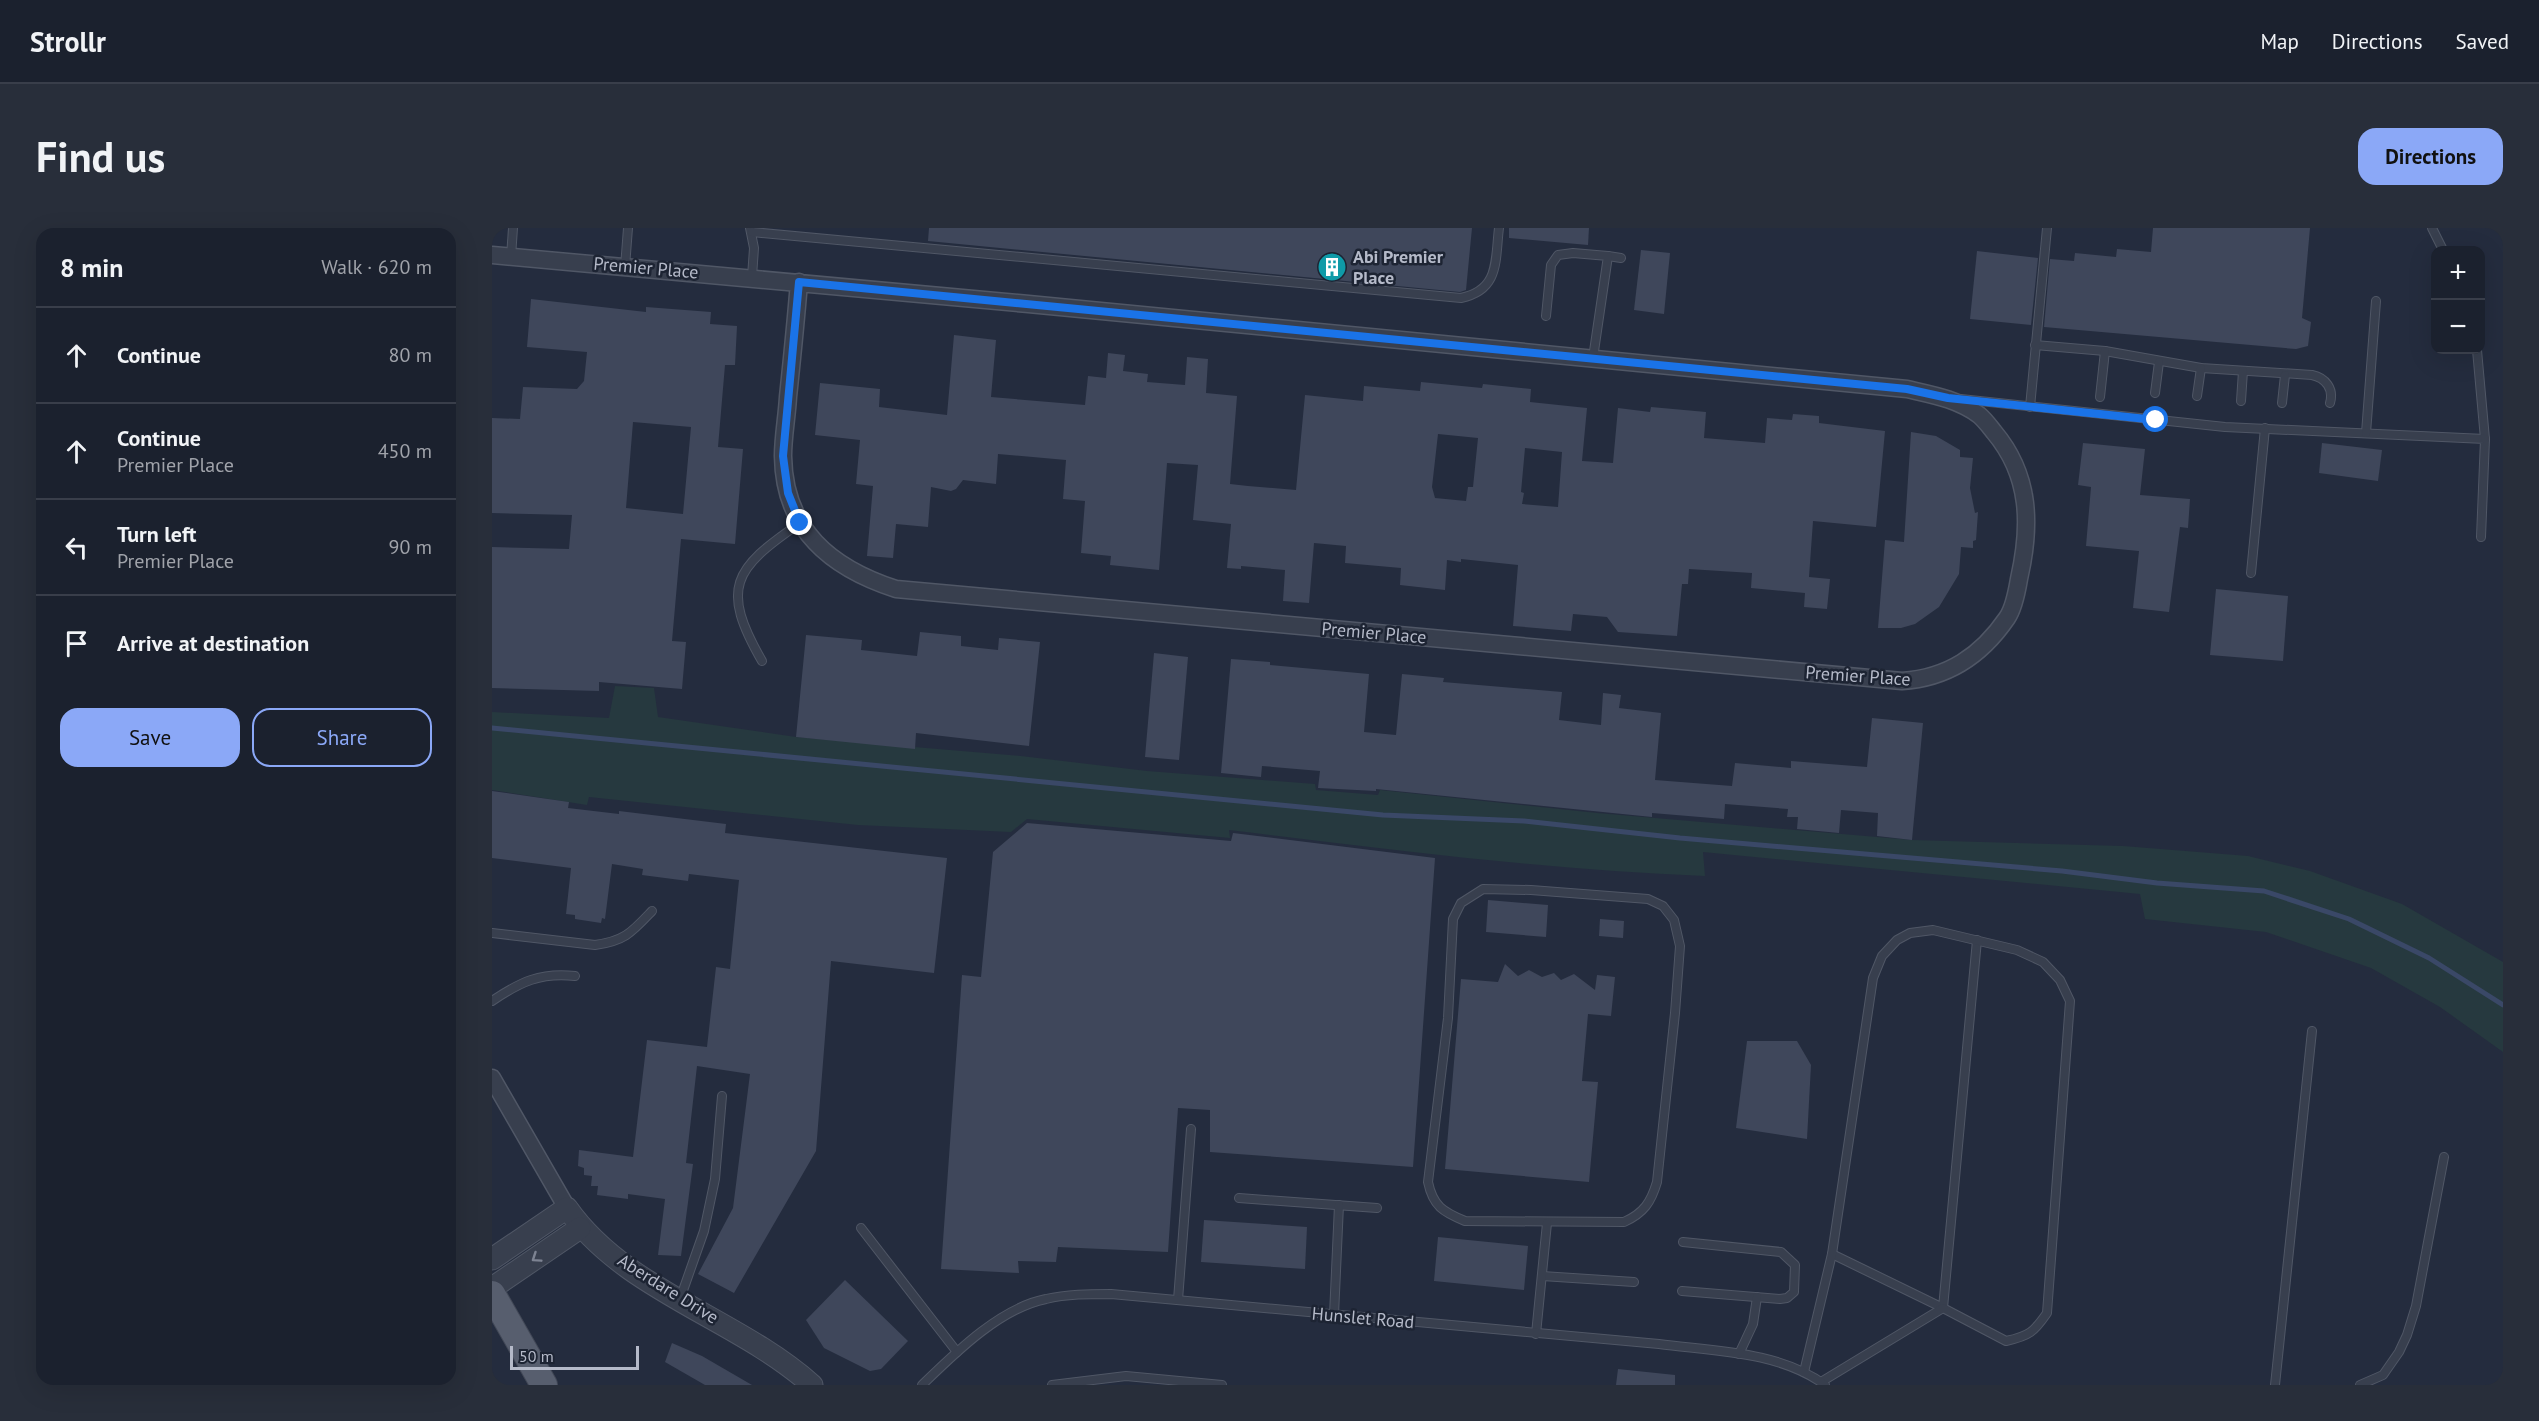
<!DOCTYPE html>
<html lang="en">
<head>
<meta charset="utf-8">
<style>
	:root { --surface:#1b212e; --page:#282e3a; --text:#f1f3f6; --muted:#a0a3aa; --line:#393e4a; --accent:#8ba8f7 }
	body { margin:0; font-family:"PT Sans",sans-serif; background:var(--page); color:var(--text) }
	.controls { position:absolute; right:18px; top:18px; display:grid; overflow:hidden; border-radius:12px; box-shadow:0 6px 24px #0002 }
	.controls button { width:54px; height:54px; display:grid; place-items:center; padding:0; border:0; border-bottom:2px solid var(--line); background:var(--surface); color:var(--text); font:30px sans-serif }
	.scale { position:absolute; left:18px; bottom:15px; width:129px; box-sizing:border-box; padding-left:6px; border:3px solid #b5bac9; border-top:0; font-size:16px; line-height:21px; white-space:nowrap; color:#b5bac9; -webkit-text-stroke:4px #1d2433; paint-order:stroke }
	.stop { position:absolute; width:18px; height:18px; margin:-14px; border:4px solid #1a73e8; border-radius:50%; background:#fff }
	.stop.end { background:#1a73e8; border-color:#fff; box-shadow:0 2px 6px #0008 }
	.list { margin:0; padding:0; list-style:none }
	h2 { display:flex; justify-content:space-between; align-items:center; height:78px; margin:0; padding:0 24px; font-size:26px }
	h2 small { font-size:20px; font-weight:400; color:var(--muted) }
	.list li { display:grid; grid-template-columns:39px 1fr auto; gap:18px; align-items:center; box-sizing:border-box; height:96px; padding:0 24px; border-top:2px solid var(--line) }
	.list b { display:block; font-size:22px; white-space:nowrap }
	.list p { margin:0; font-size:20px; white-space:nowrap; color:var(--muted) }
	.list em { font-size:20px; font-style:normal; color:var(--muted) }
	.actions { display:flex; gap:12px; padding:18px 24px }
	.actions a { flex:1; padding:14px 0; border:2px solid var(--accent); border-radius:18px; text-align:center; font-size:21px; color:var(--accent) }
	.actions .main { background:var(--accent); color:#111 }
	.icon { flex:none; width:33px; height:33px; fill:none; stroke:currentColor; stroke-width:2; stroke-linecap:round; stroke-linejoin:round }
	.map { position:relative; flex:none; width:2011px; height:1157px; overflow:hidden; border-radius:18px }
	header { display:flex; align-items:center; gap:36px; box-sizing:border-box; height:84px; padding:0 30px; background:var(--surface); border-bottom:2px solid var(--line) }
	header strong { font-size:28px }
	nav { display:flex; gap:33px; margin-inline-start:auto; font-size:21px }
	.intro { display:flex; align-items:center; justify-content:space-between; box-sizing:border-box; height:144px; padding:0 36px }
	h1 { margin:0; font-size:42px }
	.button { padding:15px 27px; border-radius:18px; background:var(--accent); color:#111; font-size:21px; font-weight:700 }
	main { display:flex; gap:36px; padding:0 36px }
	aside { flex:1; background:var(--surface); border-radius:18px; box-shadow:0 6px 24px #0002 }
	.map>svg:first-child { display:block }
</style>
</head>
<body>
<header>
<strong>Strollr</strong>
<nav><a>Map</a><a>Directions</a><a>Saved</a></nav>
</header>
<div class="intro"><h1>Find us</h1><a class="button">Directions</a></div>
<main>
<aside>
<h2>8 min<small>Walk · 620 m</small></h2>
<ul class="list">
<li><svg class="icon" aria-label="ahead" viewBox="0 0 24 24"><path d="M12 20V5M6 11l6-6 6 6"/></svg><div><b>Continue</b></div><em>80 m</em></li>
<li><svg class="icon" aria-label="ahead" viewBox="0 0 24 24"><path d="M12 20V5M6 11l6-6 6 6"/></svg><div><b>Continue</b><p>Premier Place</p></div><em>450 m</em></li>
<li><svg class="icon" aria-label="left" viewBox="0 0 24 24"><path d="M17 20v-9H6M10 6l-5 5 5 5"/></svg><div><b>Turn left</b><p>Premier Place</p></div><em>90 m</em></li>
<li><svg class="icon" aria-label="arrive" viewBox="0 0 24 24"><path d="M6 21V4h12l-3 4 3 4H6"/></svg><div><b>Arrive at destination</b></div></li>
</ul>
<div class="actions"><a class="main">Save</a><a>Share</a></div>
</aside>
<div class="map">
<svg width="2011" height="1157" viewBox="0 0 2011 1157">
	<rect width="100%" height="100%" fill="#242c3e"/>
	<!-- green -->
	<path fill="#26393f" d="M123,458l39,2 4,29 138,20 225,19 126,15 168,13 1,6 62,5 2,-5 217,23 315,27 211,6 125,10 62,15 92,33 101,58v90l-63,-45 -69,-39 -105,-36 -121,-13 -5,-25 -437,-42 2,24c-159,-6 -318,-27 -476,-46l1,8 -203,-19 -16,13 -153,-7 -269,-28 -2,8 -95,-15v-78l117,6z"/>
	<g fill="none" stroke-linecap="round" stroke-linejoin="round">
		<!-- stream -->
		<path stroke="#3a4867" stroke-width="5" d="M0,500l891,87 141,6 156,17 382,33 95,12 107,8 85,28 80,39 74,47"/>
	</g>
	<!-- building -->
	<g fill="#3f475b" fill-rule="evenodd">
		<path d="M437,0h543l-6,62 -6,2 -532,-51z"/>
		<path d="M1017,0h80l-1,17 -79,-7z"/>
		<path d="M1661,0h157l-8,90 9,4 -3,24 -12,3 -252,-22 6,-68 24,2 1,-8 41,4 1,-8 34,3z"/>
		<path d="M1149,22l29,3 -6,61 -30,-4z"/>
		<path d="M1485,23l61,7 -7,67 -61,-6z"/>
		<path d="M39,71l115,13v-5l65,5 -1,12 27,2 -2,39h-10l-7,82 25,2 -8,95 -54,-5 -9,102 14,1 -4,47 -83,-7v9l-107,-3v-141l77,2 3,-34 -80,-2v-95l28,1 3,-32 54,2 7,-8 3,-29 -60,-5zM141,194l58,5 -8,87 -57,-6z"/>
		<path d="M462,107l42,5 -5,57 94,8 3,-29 18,2 2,-25 17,2 -2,16 25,3 -1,8 38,3 2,-28 21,2 -2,34 31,3 -7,88 18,2 48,4 9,-95 58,6 1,-15 56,5 1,-9 61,6 1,-4 48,5 -1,13 57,6 -5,53 31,2 5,-55 32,4 1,-5 55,5 -2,26 61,5 2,-25 25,2 1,-6 26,2v7l66,8 -9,96 -63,-6 -4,56 21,2 -3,30 -23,-2 1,-14 -54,-5 1,-15 -63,-4 -1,15h-6l-5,52 -59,-4 -11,-15 -34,-3 -2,17 -58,-5 5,-61 -57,-6v3l-14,-2 -2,30 -45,-5 1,-17 -56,-5 1,-17 -32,-3 -5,60 -26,-2 2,-31 -44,-4v3l-14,-1 4,-44 -38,-4 5,-55 -31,-2 -8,107 -49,-5 1,-9 -30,-3 4,-52 -22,-2 3,-39 -68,-6 -2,30 -33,-4 -7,9 -5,2 -20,-4 -3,40 -32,-3 -3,34 -26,-2 6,-70 -17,-2 4,-44 -45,-5 5,-52 60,6 -1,18 68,8zM946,206l40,4 -5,49h-5l-2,14 -31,-3 -3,-11zM1033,220l37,4 -4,55 -36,-3 2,-11 -3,-1z"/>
		<path d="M1419,204l25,4 24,14v7l13,1 -3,30 5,25 3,-1 -2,28 -3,1v7l-12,-1 -2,27 -20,33 -24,17 -14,4h-23l7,-88 19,2z"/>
		<path d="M1591,215l62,6 -5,46 50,4 -2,29 -8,-1 -11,85 -36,-4 6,-57 -53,-5 5,-59 -13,-2z"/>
		<path d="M1830,215l60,7 -4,31 -59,-8z"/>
		<path d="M1724,361l72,7 -5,65 -73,-6z"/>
		<path d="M428,404l41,4v10l37,4 1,-12 41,4 -11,104 -113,-13 -1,16 -119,-12 10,-102 56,5 -1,10 56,6z"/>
		<path d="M662,425l34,4 -9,103 -34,-3z"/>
		<path d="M739,431l39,3v3l99,9 -5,58 32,3 6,-61 42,4 -1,4 119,10 -3,28 42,5 2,-32 18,2 -2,13 42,5 -6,67 77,6 3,-23 56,5v-7l76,6 5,-49 51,5 -11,117 -35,-4 1,-23 -37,-3 -2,23 -42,-4 1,-12h-11l1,-8 -63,-5 -1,15 -72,-6v4l-276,-28v2l-58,-3 2,-17 -58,-5 -1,11 -40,-4z"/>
		<path d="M0,563l77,11 -1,6 51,6v-3l107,13 -1,9 222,25 -13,115 -103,-12 -15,190 -82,142 -36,-19 35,-66 17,-134 -53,-8 -11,97 7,1 -12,92 -23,-1 7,-56 -37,-5v5l-31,-4 1,-9h-7l1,-10 -8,-1v-7l-6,-2 1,-16 54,7 14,-117 60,7 9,-80 14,2 9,-89 -50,-6 -1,7 -46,-6 1,-6 -31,-5 -7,55 -3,-1 -1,5 -26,-4v-4l-9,-1 5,-46 -79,-10z"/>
		<path d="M535,595l204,18 2,-8 202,25 -22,309 -203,-15v-42l-32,-2 -10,144 -110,-5 -2,15 -38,-1 1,12 -78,-4 21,-294 19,2 12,-125z"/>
		<path d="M996,672l60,5 -2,32 -60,-5z"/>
		<path d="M1108,691l24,2 -1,17 -24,-2z"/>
		<path d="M1013,736l13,12 11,-6 13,7 12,-4 7,7 13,-6 21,16 2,-15 18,2 -4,39 -23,-2 -6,67 16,1 -9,100 -144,-13 16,-190 37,3z"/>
		<path d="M1255,813h50l14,24 -4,74 -71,-11z"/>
		<path d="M712,992l103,7 -2,42 -104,-7z"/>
		<path d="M946,1009l90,9 -4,44 -90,-9z"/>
		<path d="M353,1052l63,61 -27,28 -11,2 -46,-23 -18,-28z"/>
		<path d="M180,1115l30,13 50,29h-47l-40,-23z"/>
		<path d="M1126,1141l57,6v10h-59z"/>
	</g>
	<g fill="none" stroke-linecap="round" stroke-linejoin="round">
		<!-- service casing -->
		<g stroke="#505766" stroke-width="10">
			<g id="service">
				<path d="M258,0l4,20 -2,29"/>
				<path d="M1940,0l11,22"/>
				<path d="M260,4l709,66c39,-8 34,-38 38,-70"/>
				<path d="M1116,28l13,2"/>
				<path d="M19,29l2,-29"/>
				<path d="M133,39l3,-39"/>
				<path d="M1054,88l5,-51 7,-10 15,-2 35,3 -15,102"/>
				<path d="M1543,117l70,6 96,17 111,7c14,3 22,14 18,28"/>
				<path d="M1985,122l8,89"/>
				<path d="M1663,165l4,-31"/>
				<path d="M1705,168l4,-28"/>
				<path d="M1608,169l5,-46"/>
				<path d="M1469,171l264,28 260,12 -4,98"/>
				<path d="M1749,173l2,-30"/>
				<path d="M1790,175l3,-28"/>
				<path d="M1538,179l17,-179"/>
				<path d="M1874,205l10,-132"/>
				<path d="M1759,345l14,-145"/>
				<path d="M270,433c-42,-73 -29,-92 38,-138"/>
				<path d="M991,661l48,1 117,9 15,7 11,14 6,26 -5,67 -18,169c-6,20 -13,31 -33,40l-159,-1c-22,-9 -32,-15 -37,-39l20,-164 5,-99 8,-16z"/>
				<path d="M0,705l103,12c30,-4 37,-13 57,-34"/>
				<path d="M0,773c28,-19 49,-29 83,-25"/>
				<path d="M747,970l138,10"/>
				<path d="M369,1000l96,124"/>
				<path d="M1340,1026l111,54 34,-368"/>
				<path d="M1050,1048l92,6"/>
				<path d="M1190,1063l98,8 7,-1 7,-6 1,-27 -14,-13 -98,-10"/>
				<path d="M188,1071l24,-68 11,-52 7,-83"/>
				<path d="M686,1072l13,-171"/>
				<path d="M842,1087l5,-110"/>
				<path d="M1044,1106l11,-111"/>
				<path d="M1247,1126l14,-30 4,-27"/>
				<path d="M1312,1144l28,-118 41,-276 9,-22 15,-16 13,-7 23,-3 84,20 26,12 17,18 10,21 -23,312c-13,19 -18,23 -41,28l-63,-33 -122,74"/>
				<path d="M430,1157c33,-32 78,-77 124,-86 21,-5 43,-5 65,-5l548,50c54,7 120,7 166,41"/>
				<path d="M560,1157l74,-9 96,9"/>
				<path d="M1783,1157l37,-354"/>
				<path d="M1868,1157l23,-10 16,-23 8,-17 9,-29 28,-149"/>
			</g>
		</g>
		<!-- minor casing -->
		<g stroke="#505766" stroke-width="19">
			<g id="minor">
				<path d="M0,27c472,42 943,87 1415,134 26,6 50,10 72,26 6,5 11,12 15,17 37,44 37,94 25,147 -2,12 -5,29 -12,39 -26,38 -59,60 -105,63l-1006,-92c-65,-21 -112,-59 -113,-133 0,-19 4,-40 5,-59 4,-38 8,-77 11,-115"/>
				<path d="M0,850l75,130"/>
			</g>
		</g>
		<!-- tertiary casing -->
		<g stroke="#505766" stroke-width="23">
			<g id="tertiary">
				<path d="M0,1031l75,-51c58,83 170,110 245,177"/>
				<path d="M0,1060l88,-60"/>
			</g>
		</g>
		<!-- primary casing -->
		<g stroke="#424857" stroke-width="28">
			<path id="primary" d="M0,1066l52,91"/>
		</g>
		<!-- service -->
		<use href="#service" stroke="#383f4e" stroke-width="8"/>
		<!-- minor -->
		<use href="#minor" stroke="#383f4e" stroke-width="16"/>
		<!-- tertiary -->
		<use href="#tertiary" stroke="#383f4e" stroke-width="21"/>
		<!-- primary -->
		<use href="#primary" stroke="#575e6e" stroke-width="26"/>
	</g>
	<!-- one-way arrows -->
	<defs><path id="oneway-chevron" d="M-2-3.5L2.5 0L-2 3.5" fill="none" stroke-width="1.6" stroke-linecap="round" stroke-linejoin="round" transform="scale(1.5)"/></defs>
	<use stroke="#7d8392" href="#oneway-chevron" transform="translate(44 1030) rotate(146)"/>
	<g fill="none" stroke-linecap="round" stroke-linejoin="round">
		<!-- route -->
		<path stroke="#1a73e8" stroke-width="8" d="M308,295l-12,-30 -5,-37 16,-174 1108,107 41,9 208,22"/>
	</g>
	<!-- icons -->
	<defs>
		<g id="building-disc" transform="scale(1.5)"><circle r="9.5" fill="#0f9aa8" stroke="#1d2433"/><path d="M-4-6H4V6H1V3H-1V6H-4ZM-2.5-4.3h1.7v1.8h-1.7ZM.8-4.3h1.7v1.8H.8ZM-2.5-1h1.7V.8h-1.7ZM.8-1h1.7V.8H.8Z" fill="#fff"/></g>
	</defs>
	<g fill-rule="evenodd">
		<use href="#building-disc" x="840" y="39"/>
	</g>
	<g text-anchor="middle" stroke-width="5" stroke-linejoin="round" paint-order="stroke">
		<!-- poi labels -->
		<g font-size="18" font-weight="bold" fill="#b5bac9" stroke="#1d2433" text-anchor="start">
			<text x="861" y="35">Abi Premier<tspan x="861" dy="21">Place</tspan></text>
		</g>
		<!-- street labels -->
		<g font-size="18" fill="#b5bac9" stroke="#1d2433">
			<text transform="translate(154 40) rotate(5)" y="6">Premier Place</text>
			<text transform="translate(882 405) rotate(5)" y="6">Premier Place</text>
			<text transform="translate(1366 448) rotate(4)" y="6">Premier Place</text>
			<text transform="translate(176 1061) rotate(32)" y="6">Aberdare Drive</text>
			<text transform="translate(871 1090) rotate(5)" y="6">Hunslet Road</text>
		</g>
	</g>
</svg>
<div class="controls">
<button>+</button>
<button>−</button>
</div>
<div class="scale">50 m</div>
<div class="stop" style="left:1664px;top:192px"></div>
<div class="stop end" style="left:308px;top:295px"></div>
</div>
</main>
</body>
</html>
